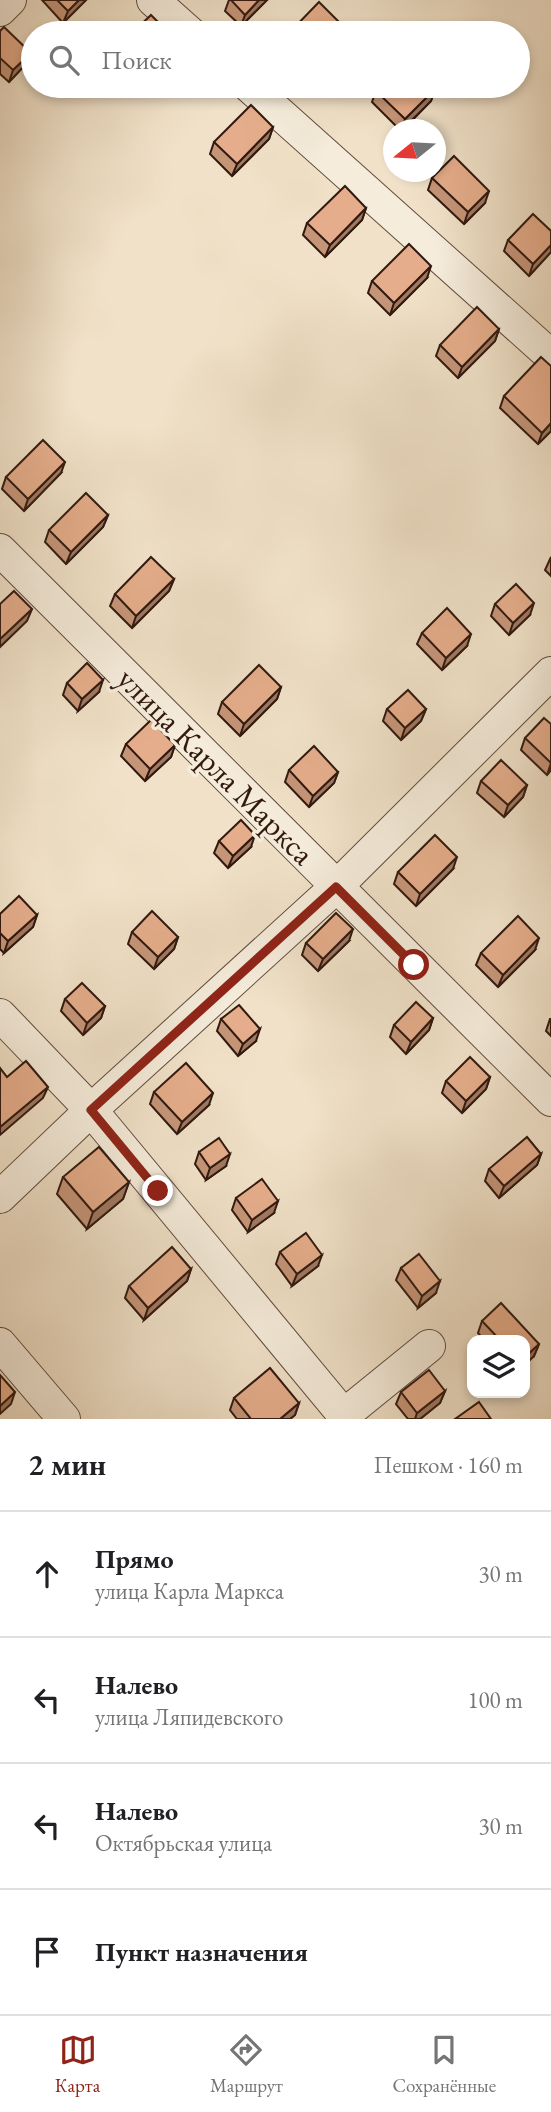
<!DOCTYPE html>
<html lang="ru">
<head>
<meta charset="utf-8">
<style>
  :root { --surface:#fff; --page:#f6f6f6; --text:#202124; --muted:#757577; --line:#e0e0e0; --accent:#8f2418 }
  body { margin:0; font-family:"EB Garamond",serif; background:var(--page); color:var(--text) }
  .controls { position:absolute; right:21px; bottom:21px; display:grid; overflow:hidden; border-radius:14px; box-shadow:0 4px 10px #0003 }
  .controls button { width:63px; height:63px; display:grid; place-items:center; padding:0; border:0; border-bottom:2px solid var(--line); background:var(--surface); color:var(--text); font:35px sans-serif }
  .compass { position:absolute; left:383px; top:119px; width:63px; height:63px; border-radius:50%; background:var(--surface); box-shadow:0 4px 10px #0003; rotate:252deg }
  .stop { position:absolute; width:21px; height:21px; margin:-16px; border:5px solid #8f2418; border-radius:50%; background:#fff }
  .stop.end { background:#8f2418; border-color:#fff; box-shadow:0 2px 7px #0008 }
  .list { margin:0; padding:0; list-style:none }
  h2 { display:flex; justify-content:space-between; align-items:center; height:91px; margin:0; padding:0 28px; font-size:30px }
  h2 small { font-size:23px; font-weight:400; color:var(--muted) }
  .list li { display:grid; grid-template-columns:46px 1fr auto; gap:21px; align-items:center; box-sizing:border-box; height:126px; padding:0 28px; border-top:2px solid var(--line) }
  .list b { display:block; font-size:26px; white-space:nowrap }
  .list p { margin:0; font-size:23px; white-space:nowrap; color:var(--muted) }
  .list em { font-size:23px; font-style:normal; color:var(--muted) }
  .icon { flex:none; width:38px; height:38px; fill:none; stroke:currentColor; stroke-width:2; stroke-linecap:round; stroke-linejoin:round }
  .map { position:relative; flex:none; width:551px; height:1419px; overflow:hidden }
  .search { position:absolute; background:var(--surface); box-shadow:0 4px 10px #0003; left:21px; right:21px; top:21px; height:77px; display:flex; align-items:center; gap:18px; box-sizing:border-box; padding:0 24px; border-radius:38px; color:var(--muted); font-size:26px }
  .sheet { height:595px; background:var(--surface) }
  nav { display:flex; justify-content:space-around; align-items:center; box-sizing:border-box; height:98px; border-top:2px solid var(--line); background:var(--surface); font-size:19px; color:var(--muted) }
  nav a { display:grid; justify-items:center; gap:4px }
  nav .on { color:var(--accent) }
  .map>svg:first-child { display:block }
  .lines { fill:none; stroke-linecap:round; stroke-linejoin:round }
  .minor-casing { stroke:#614b3e; stroke-width:34 }
  .minor { stroke:#f5ecdb; stroke-width:32 }
  .wall { fill:#c59578; stroke:#311910; stroke-width:2 }
  .shaded-wall { fill:#a07961; stroke:#311910; stroke-width:2 }
  .building { fill:#e5ad8b; stroke:#311910; stroke-width:2 }
  .route { stroke:#8f2418; stroke-width:9 }
  .labels { text-anchor:middle; dominant-baseline:central; stroke-width:7; stroke-linejoin:round; paint-order:stroke }
  .street-label { font-size:32px; fill:#311910; stroke:#f5ecdb }
</style>
</head>
<body>
<div class="map">
<svg width="551" height="1419" viewBox="0 0 551 1419">
  <rect width="100%" height="100%" fill="#f0e1c8"/>
  <filter id="stains"><feTurbulence type="fractalNoise" baseFrequency=".00286" numOctaves="4"/><feColorMatrix values="0 0 0 0 .2 0 0 0 0 .09 0 0 0 0 .02 0 0 0 .5 -.17"/></filter>
  <radialGradient id="worn" r=".72"><stop offset=".6" stop-color="#630" stop-opacity="0"/><stop offset="1" stop-color="#630" stop-opacity=".3"/></radialGradient>
  <g class="lines">
    <defs>
      <g id="minor">
        <path d="M 153,0 L 190,33"/>
        <path d="M 0,10 L 10,0"/>
        <path d="M 249,86 L 551,356"/>
        <path d="M 0,550 L 551,1100"/>
        <path d="M 0,1015 L 91,1110 L 347,1419"/>
        <path d="M 0,1197 L 91,1110 L 336,887 L 551,673"/>
        <path d="M 0,1344 L 64,1419"/>
        <path d="M 344,1415 L 429,1346"/>
      </g>
    </defs>
    <use href="#minor" class="minor-casing"/>
    <use href="#minor" class="minor"/>
  </g>
  <g class="wall">
    <path d="M 42,0 L 86,0 L 63,23 Z"/>
    <path d="M 229,0 L 267,0 L 241,26 L 225,11 Z"/>
    <path d="M 0,31 L 26,64 L 9,82 L 0,74 Z"/>
    <path d="M 435,89 L 431,101 L 403,130 L 400,130 L 372,102 L 376,91 Z"/>
    <path d="M 273,127 L 269,139 L 232,176 L 210,154 L 214,142 Z"/>
    <path d="M 432,178 L 485,203 L 464,224 L 428,190 Z"/>
    <path d="M 366,208 L 362,220 L 325,257 L 303,235 L 307,223 Z"/>
    <path d="M 551,231 L 551,252 L 529,276 L 504,251 L 508,240 Z"/>
    <path d="M 427,278 L 390,315 L 368,293 L 372,281 Z"/>
    <path d="M 499,329 L 495,341 L 458,378 L 436,356 L 440,345 Z"/>
    <path d="M 551,366 L 551,431 L 538,444 L 500,408 L 504,396 Z"/>
    <path d="M 61,473 L 24,511 L 2,489 L 6,477 Z"/>
    <path d="M 108,515 L 103,527 L 66,564 L 45,542 L 49,530 Z"/>
    <path d="M 551,557 L 551,576 L 545,570 Z"/>
    <path d="M 174,579 L 169,591 L 132,628 L 110,606 L 115,594 Z"/>
    <path d="M 495,604 L 530,615 L 509,635 L 491,616 Z"/>
    <path d="M 422,633 L 467,646 L 442,670 L 417,644 Z"/>
    <path d="M 67,683 L 99,692 L 78,711 L 63,695 Z"/>
    <path d="M 281,687 L 277,699 L 240,736 L 218,714 L 222,702 Z"/>
    <path d="M 387,709 L 426,709 L 421,721 L 401,740 L 383,721 Z"/>
    <path d="M 551,724 L 551,770 L 547,775 L 521,750 L 525,738 Z"/>
    <path d="M 126,744 L 175,745 L 171,757 L 145,781 L 121,756 Z"/>
    <path d="M 289,770 L 338,772 L 334,783 L 309,807 L 285,782 Z"/>
    <path d="M 481,781 L 527,785 L 523,797 L 504,817 L 477,793 Z"/>
    <path d="M 219,841 L 251,847 L 228,868 L 214,853 Z"/>
    <path d="M 453,869 L 416,906 L 394,884 L 398,872 Z"/>
    <path d="M 0,914 L 37,915 L 33,927 L 4,953 L 0,949 Z"/>
    <path d="M 132,932 L 178,937 L 174,949 L 154,969 L 128,944 Z"/>
    <path d="M 349,941 L 318,971 L 302,955 L 306,943 Z"/>
    <path d="M 535,950 L 498,987 L 476,965 L 481,953 Z"/>
    <path d="M 65,999 L 105,1006 L 101,1018 L 83,1035 L 61,1011 Z"/>
    <path d="M 433,1018 L 429,1030 L 406,1054 L 390,1037 L 394,1025 Z"/>
    <path d="M 221,1019 L 256,1041 L 238,1056 L 217,1031 Z"/>
    <path d="M 550,1019 L 551,1019 L 551,1036 L 546,1031 Z"/>
    <path d="M 490,1077 L 486,1089 L 462,1113 L 442,1093 L 446,1081 Z"/>
    <path d="M 154,1092 L 209,1105 L 177,1134 L 150,1104 Z"/>
    <path d="M 199,1152 L 226,1166 L 206,1180 L 195,1164 Z"/>
    <path d="M 541,1154 L 537,1165 L 499,1198 L 485,1181 L 489,1169 Z"/>
    <path d="M 63,1177 L 129,1182 L 123,1199 L 87,1229 L 57,1194 Z"/>
    <path d="M 236,1198 L 274,1213 L 248,1232 L 232,1210 Z"/>
    <path d="M 280,1252 L 318,1266 L 292,1286 L 276,1264 Z"/>
    <path d="M 401,1268 L 436,1293 L 418,1308 L 396,1280 Z"/>
    <path d="M 191,1269 L 187,1281 L 144,1320 L 125,1298 L 129,1286 Z"/>
    <path d="M 482,1321 L 539,1344 L 534,1356 L 525,1340 L 484,1340 L 478,1333 Z"/>
    <path d="M 445,1391 L 440,1403 L 420,1419 L 408,1419 L 396,1404 L 401,1392 Z"/>
    <path d="M 234,1398 L 299,1403 L 295,1415 L 290,1419 L 237,1419 L 230,1410 Z"/>
  </g>
  <g class="shaded-wall">
    <path d="M 79,0 L 86,0 L 63,23 L 68,11 Z"/>
    <path d="M 259,0 L 267,0 L 241,26 L 245,15 Z"/>
    <path d="M 340,23 L 336,33 L 330,33 Z"/>
    <path d="M 31,53 L 26,64 L 9,82 L 13,70 Z"/>
    <path d="M 435,89 L 431,101 L 402,130 L 405,119 Z"/>
    <path d="M 273,127 L 269,139 L 232,176 L 237,164 Z"/>
    <path d="M 489,191 L 485,203 L 464,224 L 468,212 Z"/>
    <path d="M 366,208 L 362,220 L 325,257 L 330,245 Z"/>
    <path d="M 551,245 L 551,252 L 529,276 L 533,264 Z"/>
    <path d="M 431,266 L 427,278 L 390,315 L 394,303 Z"/>
    <path d="M 499,329 L 495,341 L 458,378 L 462,367 Z"/>
    <path d="M 551,423 L 551,431 L 538,444 L 542,433 Z"/>
    <path d="M 65,462 L 61,473 L 24,511 L 28,499 Z"/>
    <path d="M 108,515 L 103,527 L 66,564 L 71,552 Z"/>
    <path d="M 174,579 L 169,591 L 132,628 L 136,616 Z"/>
    <path d="M 534,603 L 530,615 L 509,635 L 513,623 Z"/>
    <path d="M 32,609 L 27,621 L 0,647 L 0,639 Z"/>
    <path d="M 471,634 L 467,646 L 442,670 L 446,658 Z"/>
    <path d="M 103,680 L 99,692 L 78,711 L 82,699 Z"/>
    <path d="M 281,687 L 277,699 L 240,736 L 244,724 Z"/>
    <path d="M 426,709 L 421,721 L 401,740 L 405,728 Z"/>
    <path d="M 175,745 L 171,757 L 145,781 L 150,769 Z"/>
    <path d="M 551,763 L 551,770 L 547,775 Z"/>
    <path d="M 338,772 L 334,783 L 309,807 L 313,796 Z"/>
    <path d="M 527,785 L 523,797 L 504,817 L 508,805 Z"/>
    <path d="M 255,835 L 251,847 L 228,868 L 233,856 Z"/>
    <path d="M 457,857 L 453,869 L 416,906 L 420,894 Z"/>
    <path d="M 37,915 L 33,927 L 4,953 L 8,941 Z"/>
    <path d="M 353,929 L 349,941 L 318,971 L 323,959 Z"/>
    <path d="M 178,937 L 174,949 L 154,969 L 158,957 Z"/>
    <path d="M 539,938 L 535,950 L 498,987 L 503,975 Z"/>
    <path d="M 105,1006 L 101,1018 L 83,1035 L 87,1023 Z"/>
    <path d="M 433,1018 L 429,1030 L 406,1054 L 411,1042 Z"/>
    <path d="M 260,1029 L 256,1041 L 238,1056 L 243,1044 Z"/>
    <path d="M 490,1077 L 486,1089 L 462,1113 L 466,1101 Z"/>
    <path d="M 48,1087 L 43,1098 L 0,1135 L 0,1127 Z"/>
    <path d="M 213,1093 L 209,1105 L 177,1134 L 182,1122 Z"/>
    <path d="M 230,1154 L 226,1166 L 206,1180 L 210,1168 Z"/>
    <path d="M 541,1154 L 537,1165 L 499,1198 L 504,1186 Z"/>
    <path d="M 129,1182 L 123,1199 L 87,1229 L 93,1212 Z"/>
    <path d="M 278,1201 L 274,1213 L 248,1232 L 252,1220 Z"/>
    <path d="M 322,1255 L 318,1266 L 292,1286 L 297,1274 Z"/>
    <path d="M 191,1269 L 187,1281 L 144,1320 L 148,1308 Z"/>
    <path d="M 440,1281 L 436,1293 L 418,1308 L 422,1296 Z"/>
    <path d="M 539,1344 L 534,1356 L 525,1365 L 525,1357 Z"/>
    <path d="M 445,1391 L 440,1403 L 420,1419 L 415,1419 L 417,1413 Z"/>
    <path d="M 15,1392 L 11,1404 L 0,1414 L 0,1406 Z"/>
    <path d="M 299,1403 L 295,1415 L 290,1419 L 280,1419 Z"/>
  </g>
  <g class="building">
    <path d="M 57,0 L 79,0 L 68,11 Z"/>
    <path d="M 231,0 L 259,0 L 245,15 Z"/>
    <path d="M 319,2 L 340,23 L 330,33 L 289,33 Z"/>
    <path d="M 151,15 L 169,33 L 132,33 Z"/>
    <path d="M 4,27 L 31,53 L 13,70 L 0,58 L 0,31 Z"/>
    <path d="M 381,86 L 431,86 L 435,89 L 405,119 L 376,91 Z"/>
    <path d="M 251,105 L 273,127 L 237,164 L 214,142 Z"/>
    <path d="M 454,156 L 489,191 L 468,212 L 432,178 Z"/>
    <path d="M 345,186 L 366,208 L 330,245 L 307,223 Z"/>
    <path d="M 533,214 L 551,231 L 551,245 L 533,264 L 508,240 Z"/>
    <path d="M 409,244 L 431,266 L 394,303 L 372,281 Z"/>
    <path d="M 477,307 L 499,329 L 462,367 L 440,345 Z"/>
    <path d="M 541,357 L 551,366 L 551,423 L 542,433 L 504,396 Z"/>
    <path d="M 43,440 L 65,462 L 28,499 L 6,477 Z"/>
    <path d="M 86,493 L 108,515 L 71,552 L 49,530 Z"/>
    <path d="M 151,557 L 174,579 L 136,616 L 115,594 Z"/>
    <path d="M 516,584 L 534,603 L 513,623 L 495,604 Z"/>
    <path d="M 14,591 L 32,609 L 0,639 L 0,604 Z"/>
    <path d="M 447,608 L 471,634 L 446,658 L 422,633 Z"/>
    <path d="M 87,663 L 103,680 L 82,699 L 67,683 Z"/>
    <path d="M 259,665 L 281,687 L 244,724 L 222,702 Z"/>
    <path d="M 408,690 L 426,709 L 405,728 L 387,709 Z"/>
    <path d="M 544,718 L 551,724 L 551,763 L 525,738 Z"/>
    <path d="M 151,720 L 175,745 L 150,769 L 126,744 Z"/>
    <path d="M 314,746 L 338,772 L 313,796 L 289,770 Z"/>
    <path d="M 501,760 L 527,785 L 508,805 L 481,781 Z"/>
    <path d="M 241,820 L 255,835 L 233,856 L 219,841 Z"/>
    <path d="M 435,835 L 457,857 L 420,894 L 398,872 Z"/>
    <path d="M 19,896 L 37,915 L 8,941 L 0,933 L 0,914 Z"/>
    <path d="M 152,911 L 178,937 L 158,957 L 132,932 Z"/>
    <path d="M 336,913 L 353,929 L 323,959 L 306,943 Z"/>
    <path d="M 518,916 L 539,938 L 503,975 L 481,953 Z"/>
    <path d="M 82,983 L 105,1006 L 87,1023 L 65,999 Z"/>
    <path d="M 416,1002 L 433,1018 L 411,1042 L 394,1025 Z"/>
    <path d="M 239,1005 L 260,1029 L 243,1044 L 221,1019 Z"/>
    <path d="M 470,1057 L 490,1077 L 466,1101 L 446,1081 Z"/>
    <path d="M 26,1061 L 48,1087 L 0,1127 L 0,1068 L 7,1077 Z"/>
    <path d="M 186,1063 L 213,1093 L 182,1122 L 154,1092 Z"/>
    <path d="M 527,1137 L 541,1154 L 504,1186 L 489,1169 Z"/>
    <path d="M 219,1138 L 230,1154 L 210,1168 L 199,1152 Z"/>
    <path d="M 99,1147 L 129,1182 L 93,1212 L 63,1177 Z"/>
    <path d="M 262,1179 L 278,1201 L 252,1220 L 236,1198 Z"/>
    <path d="M 306,1233 L 322,1255 L 297,1274 L 280,1252 Z"/>
    <path d="M 172,1247 L 191,1269 L 148,1308 L 129,1286 Z"/>
    <path d="M 419,1254 L 440,1281 L 422,1296 L 401,1268 Z"/>
    <path d="M 501,1303 L 539,1344 L 525,1357 L 525,1340 L 500,1340 L 482,1321 Z"/>
    <path d="M 270,1368 L 299,1403 L 280,1419 L 251,1419 L 234,1398 Z"/>
    <path d="M 429,1370 L 445,1391 L 417,1413 L 401,1392 Z"/>
    <path d="M 0,1375 L 15,1392 L 0,1406 Z"/>
    <path d="M 479,1402 L 491,1419 L 455,1419 Z"/>
  </g>
  <g class="lines">
    <path class="route" d="M 158,1191 L 91,1110 L 336,887 L 414,965"/>
  </g>
  <g class="labels">
    <g class="street-label">
      <text transform="translate(216 766) rotate(45)">улица Карла Маркса</text>
    </g>
  </g>
  <rect width="100%" height="100%" filter="url(#stains)"/>
  <rect width="100%" height="100%" fill="url(#worn)"/>
</svg>
<div class="controls">
<button><svg class="icon" aria-label="layers" viewBox="0 0 24 24"><path d="M12 4l9 5-9 5-9-5zM3 14l9 5 9-5"/></svg></button>
</div>
<svg class="compass" viewBox="-18 -18 36 36"><path d="M0-13l5 13h-10z" fill="#e53935"/><path d="M0 13l5-13h-10z" fill="#757577"/></svg>
<div class="stop" style="left:414px;top:965px"></div>
<div class="stop end" style="left:158px;top:1191px"></div>
<div class="search"><svg class="icon" aria-label="search" viewBox="0 0 24 24"><circle cx="10" cy="10" r="6"/><path d="M15 15l6 6"/></svg>Поиск</div>
</div>
<section class="sheet">
<h2>2 мин<small>Пешком · 160 m</small></h2>
<ul class="list">
<li><svg class="icon" aria-label="ahead" viewBox="0 0 24 24"><path d="M12 20V5M6 11l6-6 6 6"/></svg><div><b>Прямо</b><p>улица Карла Маркса</p></div><em>30 m</em></li>
<li><svg class="icon" aria-label="left" viewBox="0 0 24 24"><path d="M17 20v-9H6M10 6l-5 5 5 5"/></svg><div><b>Налево</b><p>улица Ляпидевского</p></div><em>100 m</em></li>
<li><svg class="icon" aria-label="left" viewBox="0 0 24 24"><path d="M17 20v-9H6M10 6l-5 5 5 5"/></svg><div><b>Налево</b><p>Октябрьская улица</p></div><em>30 m</em></li>
<li><svg class="icon" aria-label="arrive" viewBox="0 0 24 24"><path d="M6 21V4h12l-3 4 3 4H6"/></svg><div><b>Пункт назначения</b></div></li>
</ul>
</section>
<nav>
<a class="on"><svg class="icon" aria-label="map" viewBox="0 0 24 24"><path d="M3 6l6-2 6 2 6-2v14l-6 2-6-2-6 2zM9 4v14M15 6v14"/></svg>Карта</a>
<a><svg class="icon" aria-label="directions" viewBox="0 0 24 24"><path d="M12 3l9 9-9 9-9-9zM9 14v-3h6M13 9l2 2-2 2"/></svg>Маршрут</a>
<a><svg class="icon" aria-label="saved" viewBox="0 0 24 24"><path d="M7 4h10v16l-5-4-5 4z"/></svg>Сохранённые</a>
</nav>
</body>
</html>
